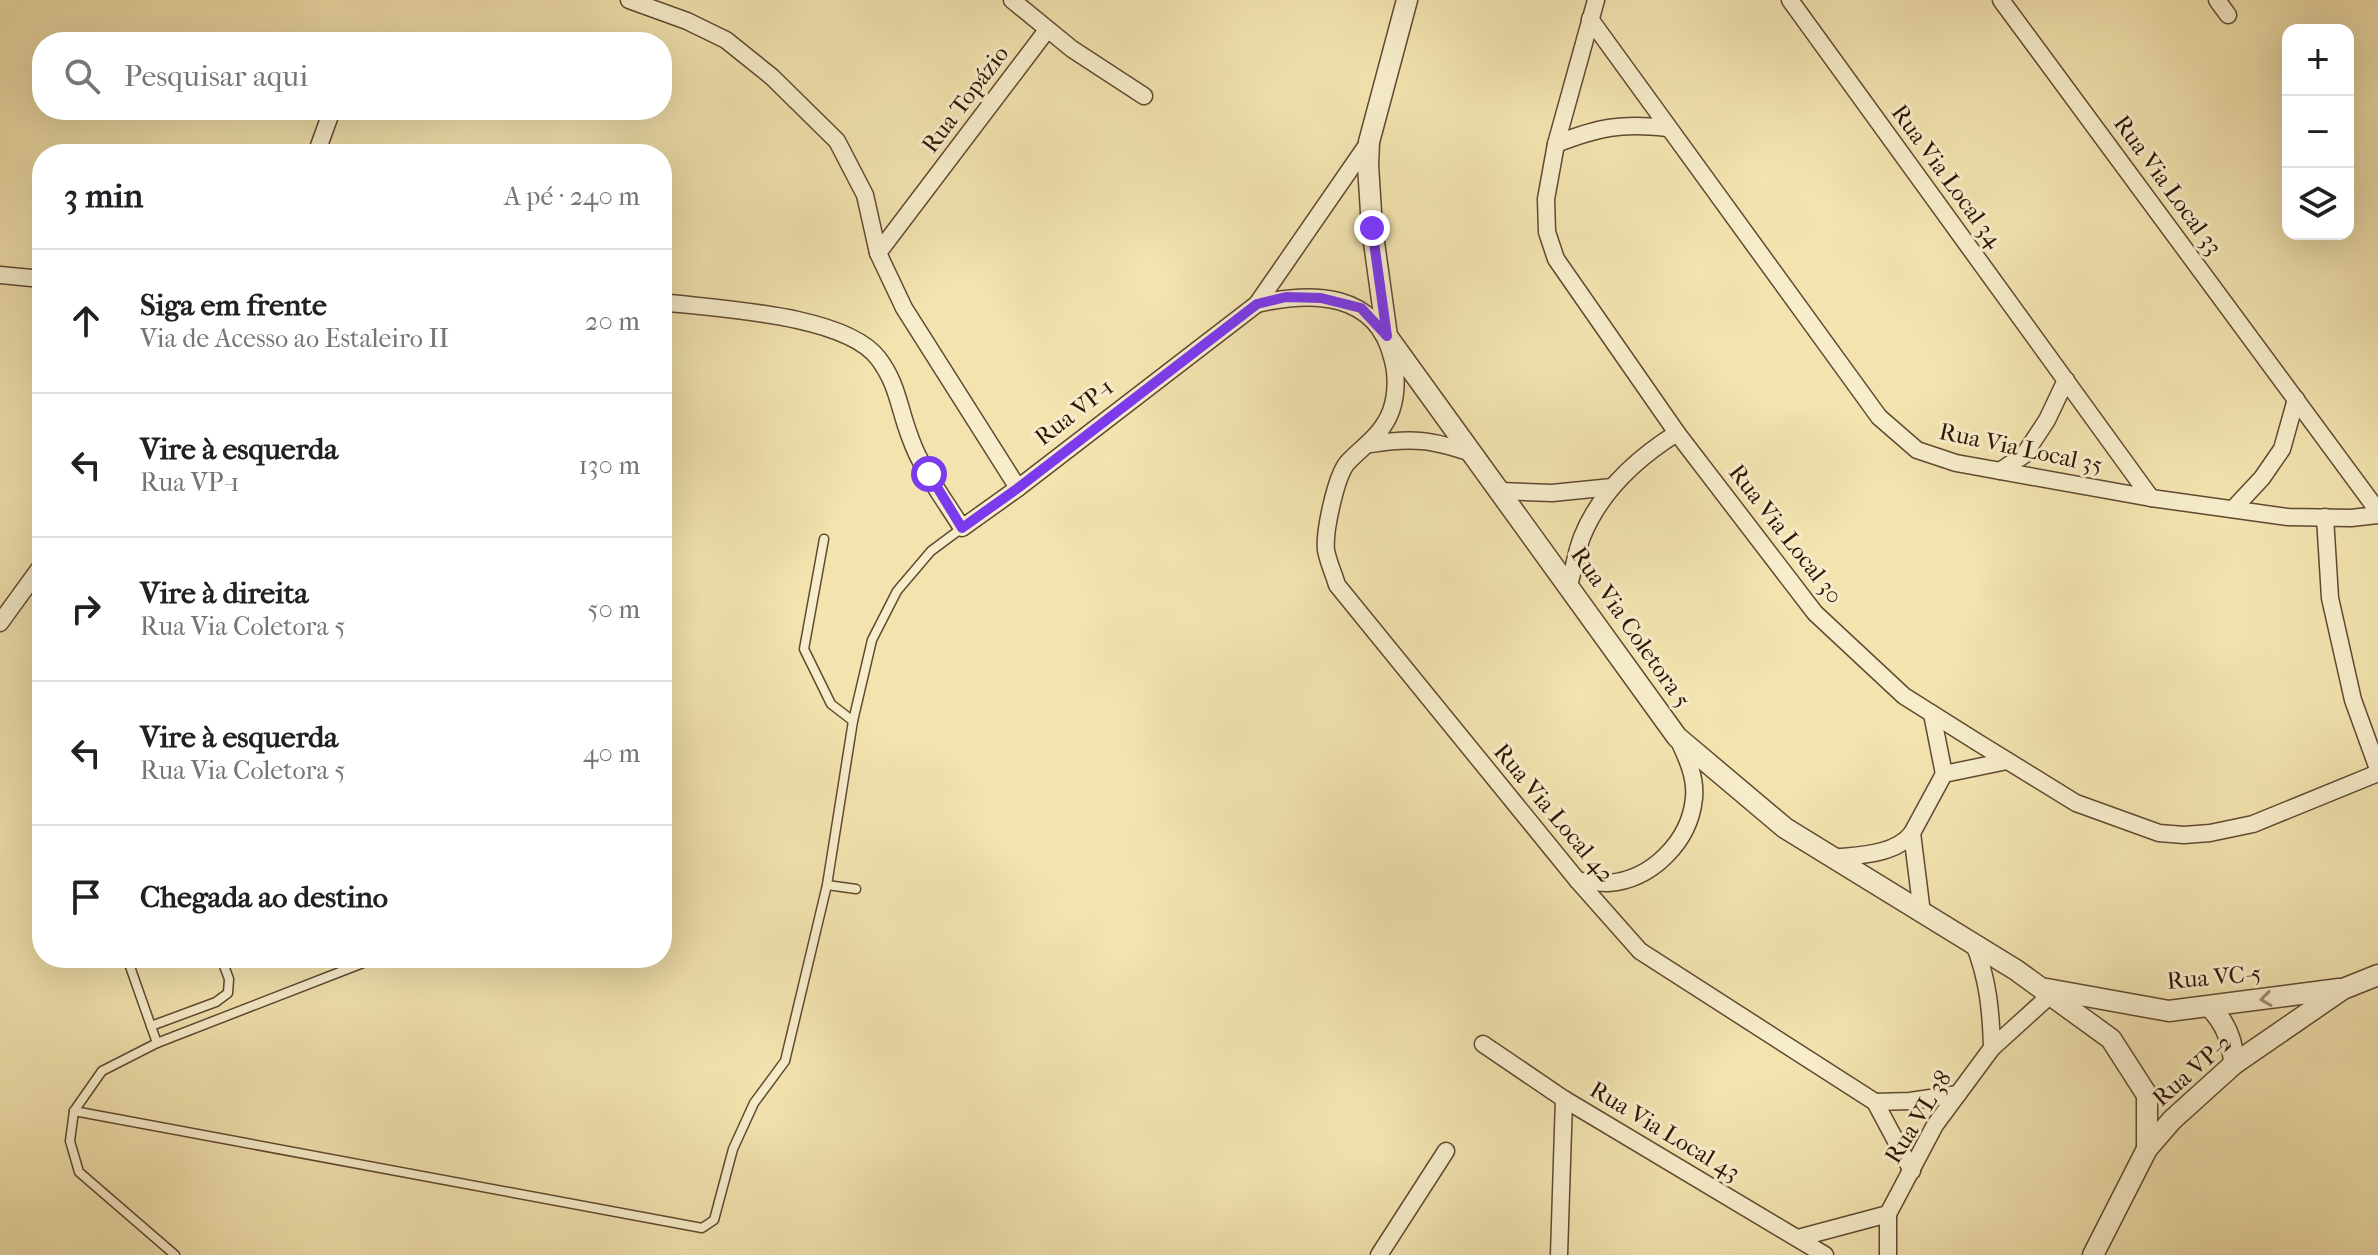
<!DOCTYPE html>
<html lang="pt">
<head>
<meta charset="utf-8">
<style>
  :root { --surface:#fff; --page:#f6f6f6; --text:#202124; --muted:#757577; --line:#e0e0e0 }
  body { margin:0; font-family:"IM FELL French Canon",serif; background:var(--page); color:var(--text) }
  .controls { position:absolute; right:24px; top:24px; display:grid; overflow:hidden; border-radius:16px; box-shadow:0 8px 32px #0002 }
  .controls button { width:72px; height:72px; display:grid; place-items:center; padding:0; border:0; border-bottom:2px solid var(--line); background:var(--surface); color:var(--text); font:40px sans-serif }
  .stop { position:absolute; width:24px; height:24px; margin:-18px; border:6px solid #7c3aed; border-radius:50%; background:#fff }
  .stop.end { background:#7c3aed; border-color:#fff; box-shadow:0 2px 8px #0008 }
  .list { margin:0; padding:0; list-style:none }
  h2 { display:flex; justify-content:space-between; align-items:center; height:104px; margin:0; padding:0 32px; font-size:34px }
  h2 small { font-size:26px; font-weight:400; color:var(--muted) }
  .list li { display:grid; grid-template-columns:52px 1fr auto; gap:24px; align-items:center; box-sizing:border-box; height:144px; padding:0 32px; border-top:2px solid var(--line) }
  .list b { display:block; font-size:30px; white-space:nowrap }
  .list p { margin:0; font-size:26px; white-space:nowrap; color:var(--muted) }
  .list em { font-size:26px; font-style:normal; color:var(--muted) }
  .icon { flex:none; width:44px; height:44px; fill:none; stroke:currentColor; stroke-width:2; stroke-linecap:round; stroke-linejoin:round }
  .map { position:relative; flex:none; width:2378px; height:1255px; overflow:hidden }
  .search { position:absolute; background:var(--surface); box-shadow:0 8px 32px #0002; left:32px; top:32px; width:640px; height:88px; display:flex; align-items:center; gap:20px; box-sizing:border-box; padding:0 28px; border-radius:32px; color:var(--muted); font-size:30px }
  .panel { position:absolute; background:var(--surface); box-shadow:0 8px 32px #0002; left:32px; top:144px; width:640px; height:824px; border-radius:32px }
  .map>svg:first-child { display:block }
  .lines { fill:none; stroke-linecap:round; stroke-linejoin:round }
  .service-casing { stroke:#604931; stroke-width:11 }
  .minor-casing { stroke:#604931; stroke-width:19 }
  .tertiary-casing { stroke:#604931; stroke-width:23 }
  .service { stroke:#f7edcb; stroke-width:8 }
  .minor { stroke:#f7edcb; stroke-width:16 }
  .tertiary { stroke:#f7edcb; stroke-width:20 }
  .oneway { stroke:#9d8c73 }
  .route { stroke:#7c3aed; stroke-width:10 }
  .labels { text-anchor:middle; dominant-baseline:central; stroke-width:6; stroke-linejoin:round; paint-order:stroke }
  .street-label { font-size:24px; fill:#301607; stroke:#f7edcb }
</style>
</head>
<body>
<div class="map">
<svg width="2378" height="1255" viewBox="0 0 2378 1255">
  <rect width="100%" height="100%" fill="#f2e3af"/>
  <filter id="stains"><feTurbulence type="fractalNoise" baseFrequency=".0025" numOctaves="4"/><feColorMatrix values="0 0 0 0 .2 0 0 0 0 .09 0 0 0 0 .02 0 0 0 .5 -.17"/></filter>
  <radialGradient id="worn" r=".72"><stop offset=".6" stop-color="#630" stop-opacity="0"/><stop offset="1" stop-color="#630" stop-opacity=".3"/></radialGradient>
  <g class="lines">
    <defs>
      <g id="service">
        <path d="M 824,539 L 804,649 L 831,704 L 853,721"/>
        <path d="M 827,885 L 856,889"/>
        <path d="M 127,958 L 157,1043"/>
        <path d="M 151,1026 L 216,1002 L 228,993 L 229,979 L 221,958"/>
        <path d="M 74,1111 L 702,1228 L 714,1220 L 733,1149 L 754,1103 L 785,1061 L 827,885 L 853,721 L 872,640 L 897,591 L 931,551 L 962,528"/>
        <path d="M 175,1255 L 79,1172 L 70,1141 L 74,1111 L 102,1071 L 157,1043 L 376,958"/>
      </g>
      <g id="minor">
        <path d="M 629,0 L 687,21 L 726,40 L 772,77 L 837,141 L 865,195 L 878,253 L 904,308 L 1018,488"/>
        <path d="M 1012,0 L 1072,49 L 1144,96"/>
        <path d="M 1596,0 L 1556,144 L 1546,199 L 1547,232 L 1556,259 L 1677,433 L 1815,613 L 1904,696 L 1977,742 L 2076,803 L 2159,833 L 2184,835 L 2210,833 L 2253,824 L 2378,773"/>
        <path d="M 1790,0 L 2151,498"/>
        <path d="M 2001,0 L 2378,511"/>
        <path d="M 2217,0 L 2228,15"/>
        <path d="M 1590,19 L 1879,417 L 1917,450 L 1956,463 L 2151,498 L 2288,517 L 2351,518 L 2378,515"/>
        <path d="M 1556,144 C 1599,127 1621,123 1667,128"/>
        <path d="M 316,154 L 332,110"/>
        <path d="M 878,253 L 1047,30"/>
        <path d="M 0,275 L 42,279"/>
        <path d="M 662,302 C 717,309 844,314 878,358 C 898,384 899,409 910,437 C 921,469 944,499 962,528 L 1018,488 L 1257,304 L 1369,142"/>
        <path d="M 1257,304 C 1312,291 1376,292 1392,357 C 1397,373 1397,394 1391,411 C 1382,435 1364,445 1348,462 C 1336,475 1324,532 1326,550 C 1328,562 1334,574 1337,585 L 1578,881 L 1640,951 L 1875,1102 L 1912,1171"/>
        <path d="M 1371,444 C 1413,437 1433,440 1474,454"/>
        <path d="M 2000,471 L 2024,455 L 2047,420 L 2066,380"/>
        <path d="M 1501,491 L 1552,493 L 1612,487"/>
        <path d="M 2233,509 L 2262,478 L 2282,449 L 2296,399"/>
        <path d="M 2325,517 L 2330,598 L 2353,700 L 2378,769"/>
        <path d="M 1569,585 C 1574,569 1576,552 1582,537 C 1600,492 1637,458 1677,433"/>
        <path d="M 0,623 L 42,565"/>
        <path d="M 1932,714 L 1944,774"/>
        <path d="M 1833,858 C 1858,855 1896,855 1912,833"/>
        <path d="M 1578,881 C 1588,881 1599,883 1608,883 C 1652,880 1690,841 1694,798 C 1696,777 1687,758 1678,739"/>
        <path d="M 1922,913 L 1912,833 L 1944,774 L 2007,761"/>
        <path d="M 1974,944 C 1988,979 1991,1011 1992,1048"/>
        <path d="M 1483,1044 L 1564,1099 L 1825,1255"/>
        <path d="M 1875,1102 L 1910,1101 L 1958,1094"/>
        <path d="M 1888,1214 L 1935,1125 L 1992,1048 L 2056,990"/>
        <path d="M 1888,1214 L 1888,1255"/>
        <path d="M 1798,1238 L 1888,1214"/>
        <path d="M 1379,1255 L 1446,1151"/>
        <path d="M 1559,1255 L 1564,1099"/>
      </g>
      <g id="tertiary">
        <path d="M 1407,0 L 1369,142 L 1368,165 L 1372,228 L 1387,336 L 1677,737 L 1785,828 L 2016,970 L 2111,1039 L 2147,1095 L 2147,1149"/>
        <path d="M 2047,989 L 2169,1011 L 2339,989"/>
        <path d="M 2210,1007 C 2226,1023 2233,1041 2234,1064"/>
        <path d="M 2093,1255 L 2147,1149 L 2172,1120 L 2234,1064 L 2343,989 L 2378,975"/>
      </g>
    </defs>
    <use href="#service" class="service-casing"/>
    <use href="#minor" class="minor-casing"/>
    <use href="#tertiary" class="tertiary-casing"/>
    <use href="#service" class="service"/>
    <use href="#minor" class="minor"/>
    <use href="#tertiary" class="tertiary"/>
  </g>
  <defs><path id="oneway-chevron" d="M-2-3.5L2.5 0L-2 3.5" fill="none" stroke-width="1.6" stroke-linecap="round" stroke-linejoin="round" transform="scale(2)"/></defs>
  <use class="oneway" href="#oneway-chevron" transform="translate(2266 999) rotate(172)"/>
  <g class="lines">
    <path class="route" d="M 929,474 L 962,528 L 1018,488 L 1257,304 L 1286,297 L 1321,298 L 1361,308 L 1387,336 L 1372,228"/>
  </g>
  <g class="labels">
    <g class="street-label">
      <text transform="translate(965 99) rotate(-53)">Rua Topázio</text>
      <text transform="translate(1947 176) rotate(54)">Rua Via Local 34</text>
      <text transform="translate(2168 185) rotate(54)">Rua Via Local 33</text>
      <text transform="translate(1074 412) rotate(-38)">Rua VP-1</text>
      <text transform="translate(2021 448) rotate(12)">Rua Via Local 35</text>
      <text transform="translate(1786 534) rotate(52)">Rua Via Local 30</text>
      <text transform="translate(1631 627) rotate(55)">Rua Via Coletora 5</text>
      <text transform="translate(1554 813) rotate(50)">Rua Via Local 42</text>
      <text transform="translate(2214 977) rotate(-5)">Rua VC-5</text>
      <text transform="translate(2192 1070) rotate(-41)">Rua VP-2</text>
      <text transform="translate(1918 1117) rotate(-58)">Rua VL 38</text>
      <text transform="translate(1665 1131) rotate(31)">Rua Via Local 43</text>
    </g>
  </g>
  <rect width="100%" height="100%" filter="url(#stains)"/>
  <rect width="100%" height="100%" fill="url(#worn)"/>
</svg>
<div class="controls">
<button>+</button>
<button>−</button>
<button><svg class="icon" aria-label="layers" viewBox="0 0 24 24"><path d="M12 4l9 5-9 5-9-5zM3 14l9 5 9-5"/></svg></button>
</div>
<div class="stop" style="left:929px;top:474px"></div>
<div class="stop end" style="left:1372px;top:228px"></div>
<div class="search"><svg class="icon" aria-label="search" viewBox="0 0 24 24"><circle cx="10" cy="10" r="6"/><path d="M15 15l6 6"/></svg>Pesquisar aqui</div>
<section class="panel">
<h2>3 min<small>A pé · 240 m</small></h2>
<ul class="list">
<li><svg class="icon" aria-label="ahead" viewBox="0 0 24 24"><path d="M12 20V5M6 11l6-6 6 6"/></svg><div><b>Siga em frente</b><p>Via de Acesso ao Estaleiro II</p></div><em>20 m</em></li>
<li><svg class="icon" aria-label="left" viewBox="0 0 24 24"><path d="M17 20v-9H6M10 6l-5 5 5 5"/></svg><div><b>Vire à esquerda</b><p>Rua VP-1</p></div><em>130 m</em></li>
<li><svg class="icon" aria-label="right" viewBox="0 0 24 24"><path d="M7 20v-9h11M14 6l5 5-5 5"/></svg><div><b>Vire à direita</b><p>Rua Via Coletora 5</p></div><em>50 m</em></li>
<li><svg class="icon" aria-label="left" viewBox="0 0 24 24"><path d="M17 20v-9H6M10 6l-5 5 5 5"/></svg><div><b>Vire à esquerda</b><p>Rua Via Coletora 5</p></div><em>40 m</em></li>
<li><svg class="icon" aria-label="arrive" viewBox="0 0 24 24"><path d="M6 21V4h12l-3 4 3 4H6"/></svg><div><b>Chegada ao destino</b></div></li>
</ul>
</section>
</div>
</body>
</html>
